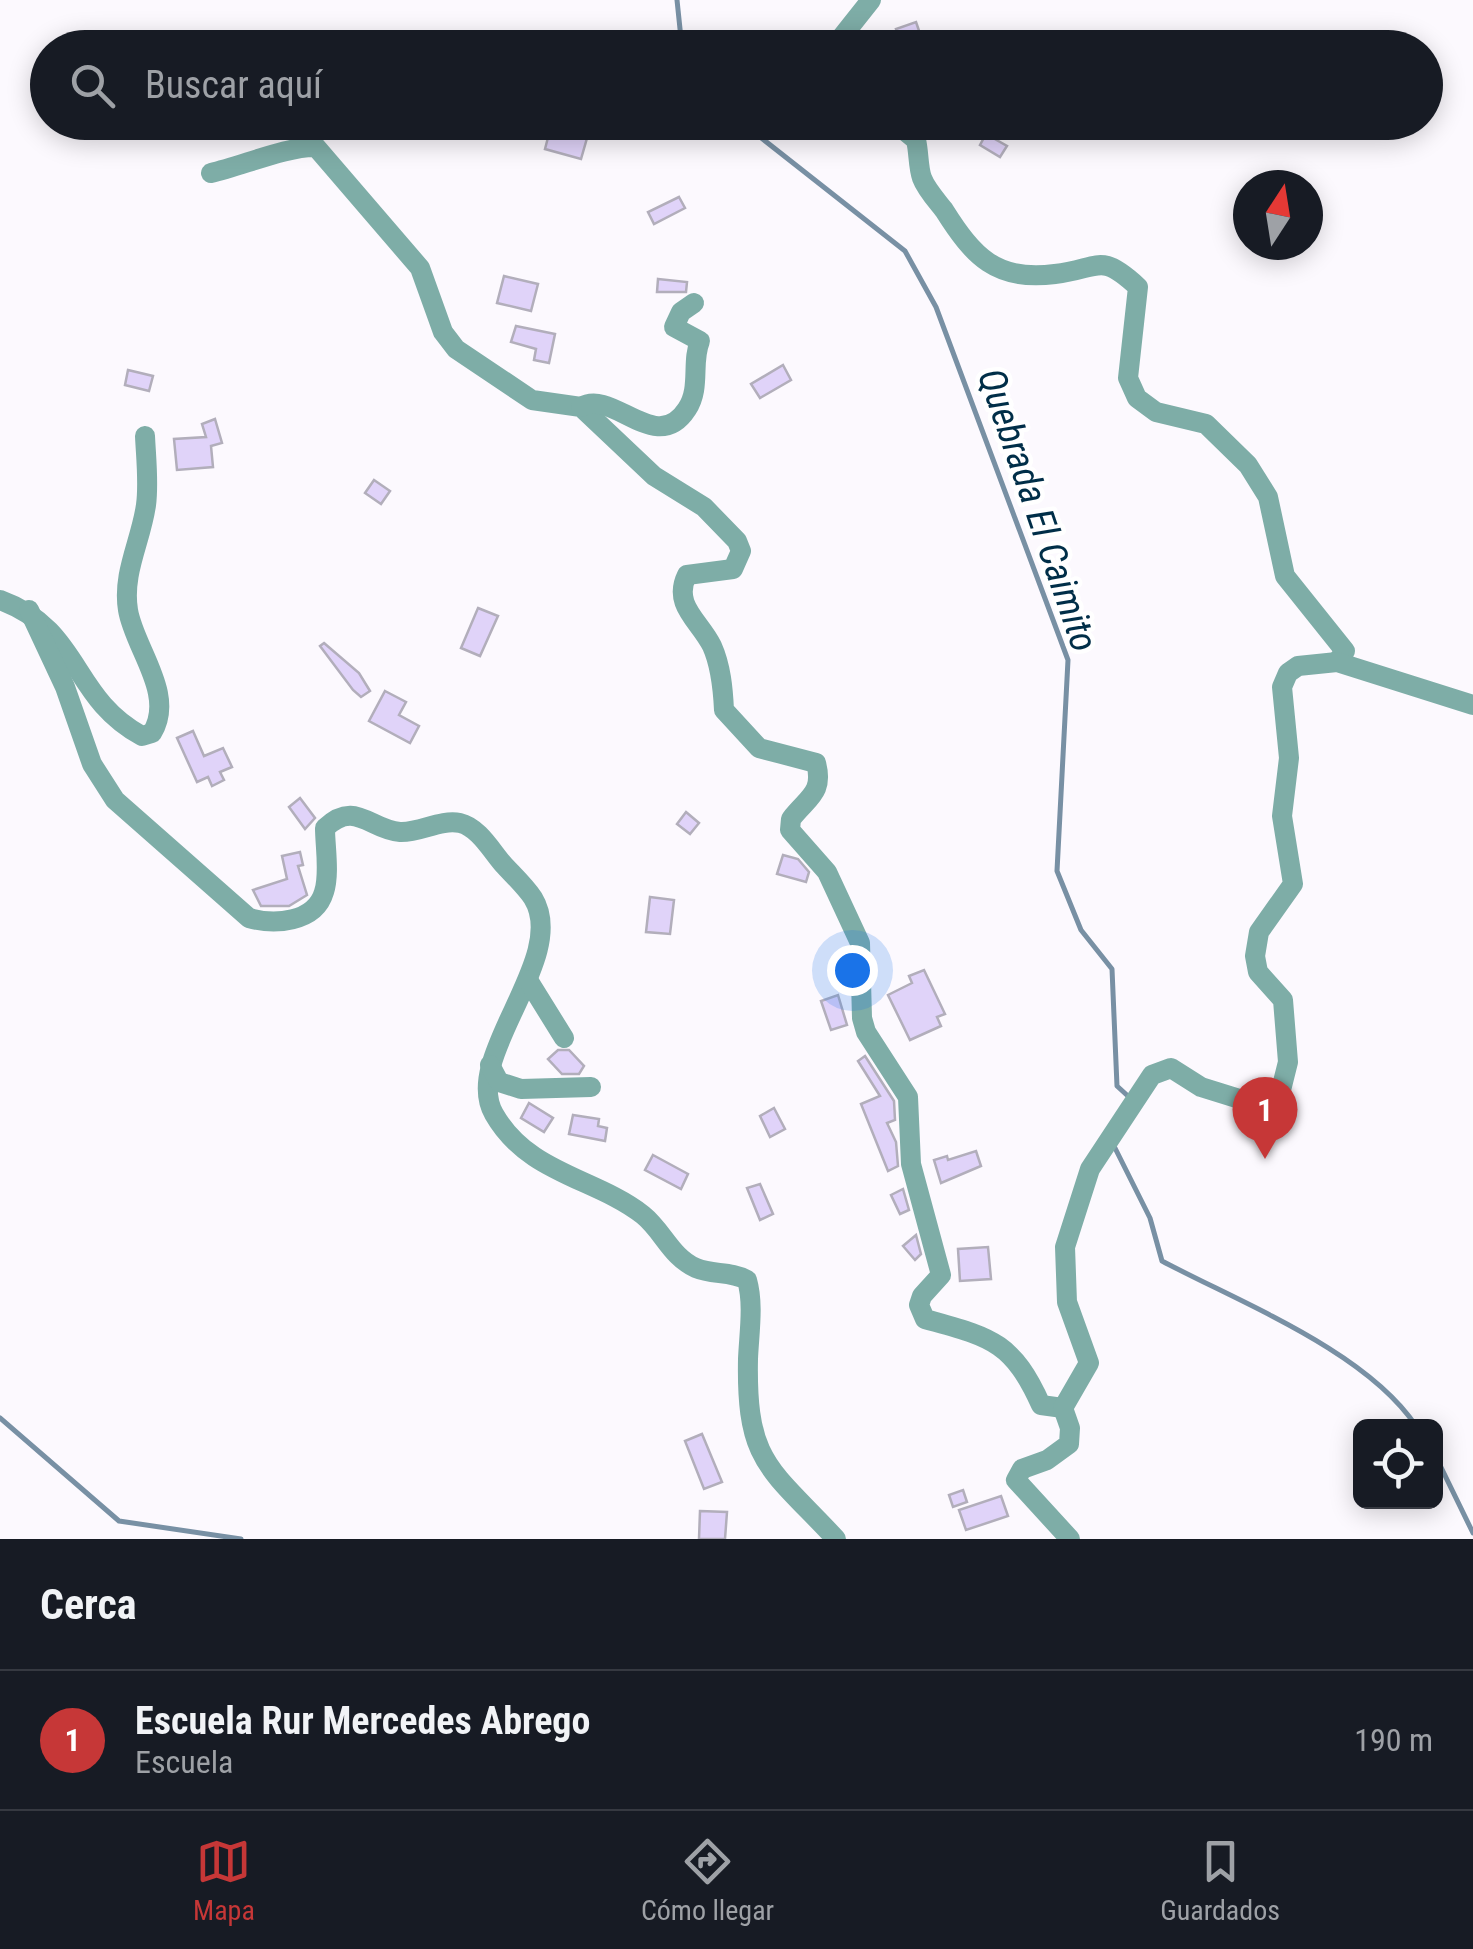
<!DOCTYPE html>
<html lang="es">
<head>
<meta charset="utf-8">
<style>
  :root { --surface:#171b24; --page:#242831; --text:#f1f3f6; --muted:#9ea1a6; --line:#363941; --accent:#c63737 }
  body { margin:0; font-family:"Roboto Condensed",sans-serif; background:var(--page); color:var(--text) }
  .controls { position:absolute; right:30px; bottom:30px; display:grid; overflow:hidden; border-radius:15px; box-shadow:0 5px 25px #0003 }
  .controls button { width:90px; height:90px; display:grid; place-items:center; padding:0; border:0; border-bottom:2px solid var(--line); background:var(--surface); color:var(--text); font:50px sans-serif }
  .compass { position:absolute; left:1233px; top:170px; width:90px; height:90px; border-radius:50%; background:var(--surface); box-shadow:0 5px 25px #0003; rotate:12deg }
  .you { position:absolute; left:852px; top:970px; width:35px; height:35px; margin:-25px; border:8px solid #fff; border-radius:50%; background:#1a73e8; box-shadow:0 0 0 15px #1a73e833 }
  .badge { display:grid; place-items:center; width:65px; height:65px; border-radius:50%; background:var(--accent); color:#fff; font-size:32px; font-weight:700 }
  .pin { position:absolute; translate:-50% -82px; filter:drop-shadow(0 2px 5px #0008) }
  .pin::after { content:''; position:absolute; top:52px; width:35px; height:30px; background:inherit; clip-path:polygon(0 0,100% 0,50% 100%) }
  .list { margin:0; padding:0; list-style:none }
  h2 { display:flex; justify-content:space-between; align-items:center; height:130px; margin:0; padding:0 40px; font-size:42px }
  h2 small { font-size:32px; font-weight:400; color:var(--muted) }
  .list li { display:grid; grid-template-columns:65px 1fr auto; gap:30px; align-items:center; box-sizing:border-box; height:140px; padding:0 40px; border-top:2px solid var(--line) }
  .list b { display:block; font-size:38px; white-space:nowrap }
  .list p { margin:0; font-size:32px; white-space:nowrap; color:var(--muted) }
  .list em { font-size:32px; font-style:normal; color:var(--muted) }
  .icon { flex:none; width:55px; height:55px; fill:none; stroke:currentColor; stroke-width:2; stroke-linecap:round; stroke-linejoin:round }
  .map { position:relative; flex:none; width:1473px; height:1539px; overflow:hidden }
  .search { position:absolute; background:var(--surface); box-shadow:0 5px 25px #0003; left:30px; right:30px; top:30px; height:110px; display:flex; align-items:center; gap:25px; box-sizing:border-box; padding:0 35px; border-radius:55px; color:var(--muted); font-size:38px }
  .sheet { height:270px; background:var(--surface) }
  nav { display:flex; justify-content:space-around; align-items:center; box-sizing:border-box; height:140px; border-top:2px solid var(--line); background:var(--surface); font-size:28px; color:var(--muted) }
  nav a { display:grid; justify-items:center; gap:5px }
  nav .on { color:var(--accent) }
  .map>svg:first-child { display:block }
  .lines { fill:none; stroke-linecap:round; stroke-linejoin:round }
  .stream { stroke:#7890a4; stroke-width:5 }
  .building { fill:#e0d3f9; stroke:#b2aebb; stroke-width:2.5 }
  .minor { stroke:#7eada7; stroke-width:20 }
  .labels { text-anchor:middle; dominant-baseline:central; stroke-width:9; stroke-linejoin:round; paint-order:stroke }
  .water-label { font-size:38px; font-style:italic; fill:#002e48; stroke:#fff }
</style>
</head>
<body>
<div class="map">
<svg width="1473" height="1539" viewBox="0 0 1473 1539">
  <rect width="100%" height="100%" fill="#fcf9fe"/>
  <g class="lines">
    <g class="stream">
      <path d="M 677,0 L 682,48"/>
      <path d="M 741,122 L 905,251 L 936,307 L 1068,660 L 1057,871 L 1081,930 L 1112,969 L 1117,1086 L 1129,1097"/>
      <path d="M 1115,1148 L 1150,1218 L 1162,1261 C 1241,1303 1366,1351 1416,1426"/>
      <path d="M 0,1418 L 119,1521 L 241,1539"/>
      <path d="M 1436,1457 L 1473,1533"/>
    </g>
  </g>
  <g class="building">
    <path d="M 916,22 L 925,48 L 903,48 L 896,29 Z"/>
    <path d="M 552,122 L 572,122 L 569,133 L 587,138 L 581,159 L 545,149 Z"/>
    <path d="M 986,134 L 1007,146 L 1000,157 L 980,145 Z"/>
    <path d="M 679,197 L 685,208 L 654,224 L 648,212 Z"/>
    <path d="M 504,276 L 538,284 L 531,311 L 497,303 Z"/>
    <path d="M 658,279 L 687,282 L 686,292 L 657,292 Z"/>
    <path d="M 516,326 L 555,334 L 549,363 L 534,360 L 536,349 L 511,342 Z"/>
    <path d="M 783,365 L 791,380 L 760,398 L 751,384 Z"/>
    <path d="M 128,370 L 153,376 L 149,391 L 125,385 Z"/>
    <path d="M 215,419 L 222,443 L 211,446 L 213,467 L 177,470 L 174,439 L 206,437 L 202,424 Z"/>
    <path d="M 374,480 L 390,491 L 381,504 L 365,493 Z"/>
    <path d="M 478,608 L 498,616 L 480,656 L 461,648 Z"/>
    <path d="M 324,643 L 359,673 L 370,691 L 361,697 L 353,690 L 320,646 Z"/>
    <path d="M 385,691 L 406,702 L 399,715 L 419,726 L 410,743 L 369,721 Z"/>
    <path d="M 193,731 L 204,756 L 223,748 L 232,767 L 220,772 L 224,780 L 212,786 L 208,777 L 197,782 L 177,738 Z"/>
    <path d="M 300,798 L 315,818 L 305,829 L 289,807 Z"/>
    <path d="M 686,812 L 699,823 L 690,834 L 677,824 Z"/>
    <path d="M 300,852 L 303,865 L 298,866 L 307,895 L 289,906 L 261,906 L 253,890 L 287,879 L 282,856 Z"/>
    <path d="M 783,855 L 798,859 L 809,872 L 806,882 L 777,874 Z"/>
    <path d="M 650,897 L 674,900 L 670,934 L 646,932 Z"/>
    <path d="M 924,970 L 945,1014 L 937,1017 L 941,1026 L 910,1040 L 888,995 L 912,983 L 909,976 Z"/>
    <path d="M 838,995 L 847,1025 L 831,1030 L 821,1001 Z"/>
    <path d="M 558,1050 L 569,1050 L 584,1066 L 579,1074 L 562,1074 L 548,1059 Z"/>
    <path d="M 865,1056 L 894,1101 L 895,1120 L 887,1123 L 896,1142 L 898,1166 L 888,1171 L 861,1104 L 880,1096 L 858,1061 Z"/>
    <path d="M 529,1103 L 553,1118 L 544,1132 L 521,1118 Z"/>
    <path d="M 774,1108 L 785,1129 L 770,1137 L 760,1116 Z"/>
    <path d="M 573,1115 L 599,1119 L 598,1126 L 607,1128 L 605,1141 L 569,1134 Z"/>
    <path d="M 976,1151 L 981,1166 L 941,1183 L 934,1160 L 947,1156 L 948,1160 Z"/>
    <path d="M 653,1155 L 688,1174 L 681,1189 L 645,1170 Z"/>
    <path d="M 760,1184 L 773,1214 L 760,1220 L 747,1188 Z"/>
    <path d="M 903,1189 L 909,1210 L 900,1214 L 891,1195 Z"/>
    <path d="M 916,1235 L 921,1254 L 915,1260 L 903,1246 Z"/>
    <path d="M 988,1247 L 991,1279 L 960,1281 L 958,1249 Z"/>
    <path d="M 702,1434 L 722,1482 L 704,1489 L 685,1441 Z"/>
    <path d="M 963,1490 L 967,1502 L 953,1507 L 949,1495 Z"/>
    <path d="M 1001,1496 L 1008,1516 L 966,1530 L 959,1510 Z"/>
    <path d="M 700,1511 L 727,1512 L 725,1539 L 699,1539 Z"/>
  </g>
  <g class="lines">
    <g class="minor">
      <path d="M 833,48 L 871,0"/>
      <path d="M 894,122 L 916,140 C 919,152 918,167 922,178 C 926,189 937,201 944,210 C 973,256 996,282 1055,274 C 1100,269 1099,251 1138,287 L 1128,378 L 1137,398 L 1156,412 L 1206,424 L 1248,465 L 1268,497 L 1285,576 L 1345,651 L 1337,662"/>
      <path d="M 211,173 C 242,166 288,146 316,147 L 420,268 L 443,332 L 456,349 L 532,400 L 581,407 L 654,476 L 704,507 L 737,541 L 741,551 L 733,569 L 687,575 C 672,605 700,621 712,646 C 721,666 723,689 724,710 L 759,748 L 816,763 C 824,793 808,797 791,819 L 790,830 L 827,872 L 860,943 L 862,1018 L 866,1032 L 908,1097 L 911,1164 L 941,1275 L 922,1296 L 919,1305 L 925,1319 C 989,1337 1012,1340 1041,1405 L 1063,1408"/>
      <path d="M 581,407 C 613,388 656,457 687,409 C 701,388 691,362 700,341 L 674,327 L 681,312 L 694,303"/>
      <path d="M 0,600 C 82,630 70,697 142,736 L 152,733 C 176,694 134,648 128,610 C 122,573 141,541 146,505 C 149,483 146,458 145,436"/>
      <path d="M 29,610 L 65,687 L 92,764 L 115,800 L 249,918 C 274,925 315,923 324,892 C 330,874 325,846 325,828 C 355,799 370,830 400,832 C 420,833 440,819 460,823 C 478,827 491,850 503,864 C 513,875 525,886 533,898 C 570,958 461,1057 494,1114 C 528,1174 596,1178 643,1215 C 663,1231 671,1257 696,1268 C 712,1275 731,1271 747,1280 C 754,1304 749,1334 748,1359 C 746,1463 769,1467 836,1539"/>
      <path d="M 528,980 L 564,1038"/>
      <path d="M 490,1065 L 499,1082 L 521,1089 L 591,1087"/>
      <path d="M 1070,1539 L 1016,1480 L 1022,1469 L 1047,1460 L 1069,1444 L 1070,1428 L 1063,1408 L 1089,1363 L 1067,1302 L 1065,1247 L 1090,1169 L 1152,1075 L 1171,1068 L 1201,1087 L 1262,1106 L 1281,1090 L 1288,1062 L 1283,1000 L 1258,972 L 1255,956 L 1259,932 L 1293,884 L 1282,816 L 1289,758 L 1282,687 L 1288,673 L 1298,666 L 1337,662 L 1473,705"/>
    </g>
  </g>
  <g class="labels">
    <g class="water-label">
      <text transform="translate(1038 510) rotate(71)">Quebrada El Caimito</text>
    </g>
  </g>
</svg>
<div class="controls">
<button><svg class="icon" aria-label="locate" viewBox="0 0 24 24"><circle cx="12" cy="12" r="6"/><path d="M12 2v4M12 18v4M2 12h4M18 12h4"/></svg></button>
</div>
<svg class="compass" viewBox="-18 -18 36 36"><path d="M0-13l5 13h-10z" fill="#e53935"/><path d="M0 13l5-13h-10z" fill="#9ea1a6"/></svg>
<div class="you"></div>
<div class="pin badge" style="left:1265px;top:1159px">1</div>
<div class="search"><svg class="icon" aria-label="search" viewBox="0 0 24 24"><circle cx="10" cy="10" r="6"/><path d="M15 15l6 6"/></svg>Buscar aquí</div>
</div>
<section class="sheet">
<h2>Cerca<small></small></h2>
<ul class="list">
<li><span class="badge">1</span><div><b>Escuela Rur Mercedes Abrego</b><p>Escuela</p></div><em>190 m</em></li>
</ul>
</section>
<nav>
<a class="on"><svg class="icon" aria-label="map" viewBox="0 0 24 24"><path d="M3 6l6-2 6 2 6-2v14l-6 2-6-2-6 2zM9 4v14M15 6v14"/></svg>Mapa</a>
<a><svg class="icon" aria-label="directions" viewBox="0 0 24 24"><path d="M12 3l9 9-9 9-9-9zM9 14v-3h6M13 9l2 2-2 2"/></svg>Cómo llegar</a>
<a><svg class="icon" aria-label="saved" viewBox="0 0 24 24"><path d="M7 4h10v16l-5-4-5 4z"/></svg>Guardados</a>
</nav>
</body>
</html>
